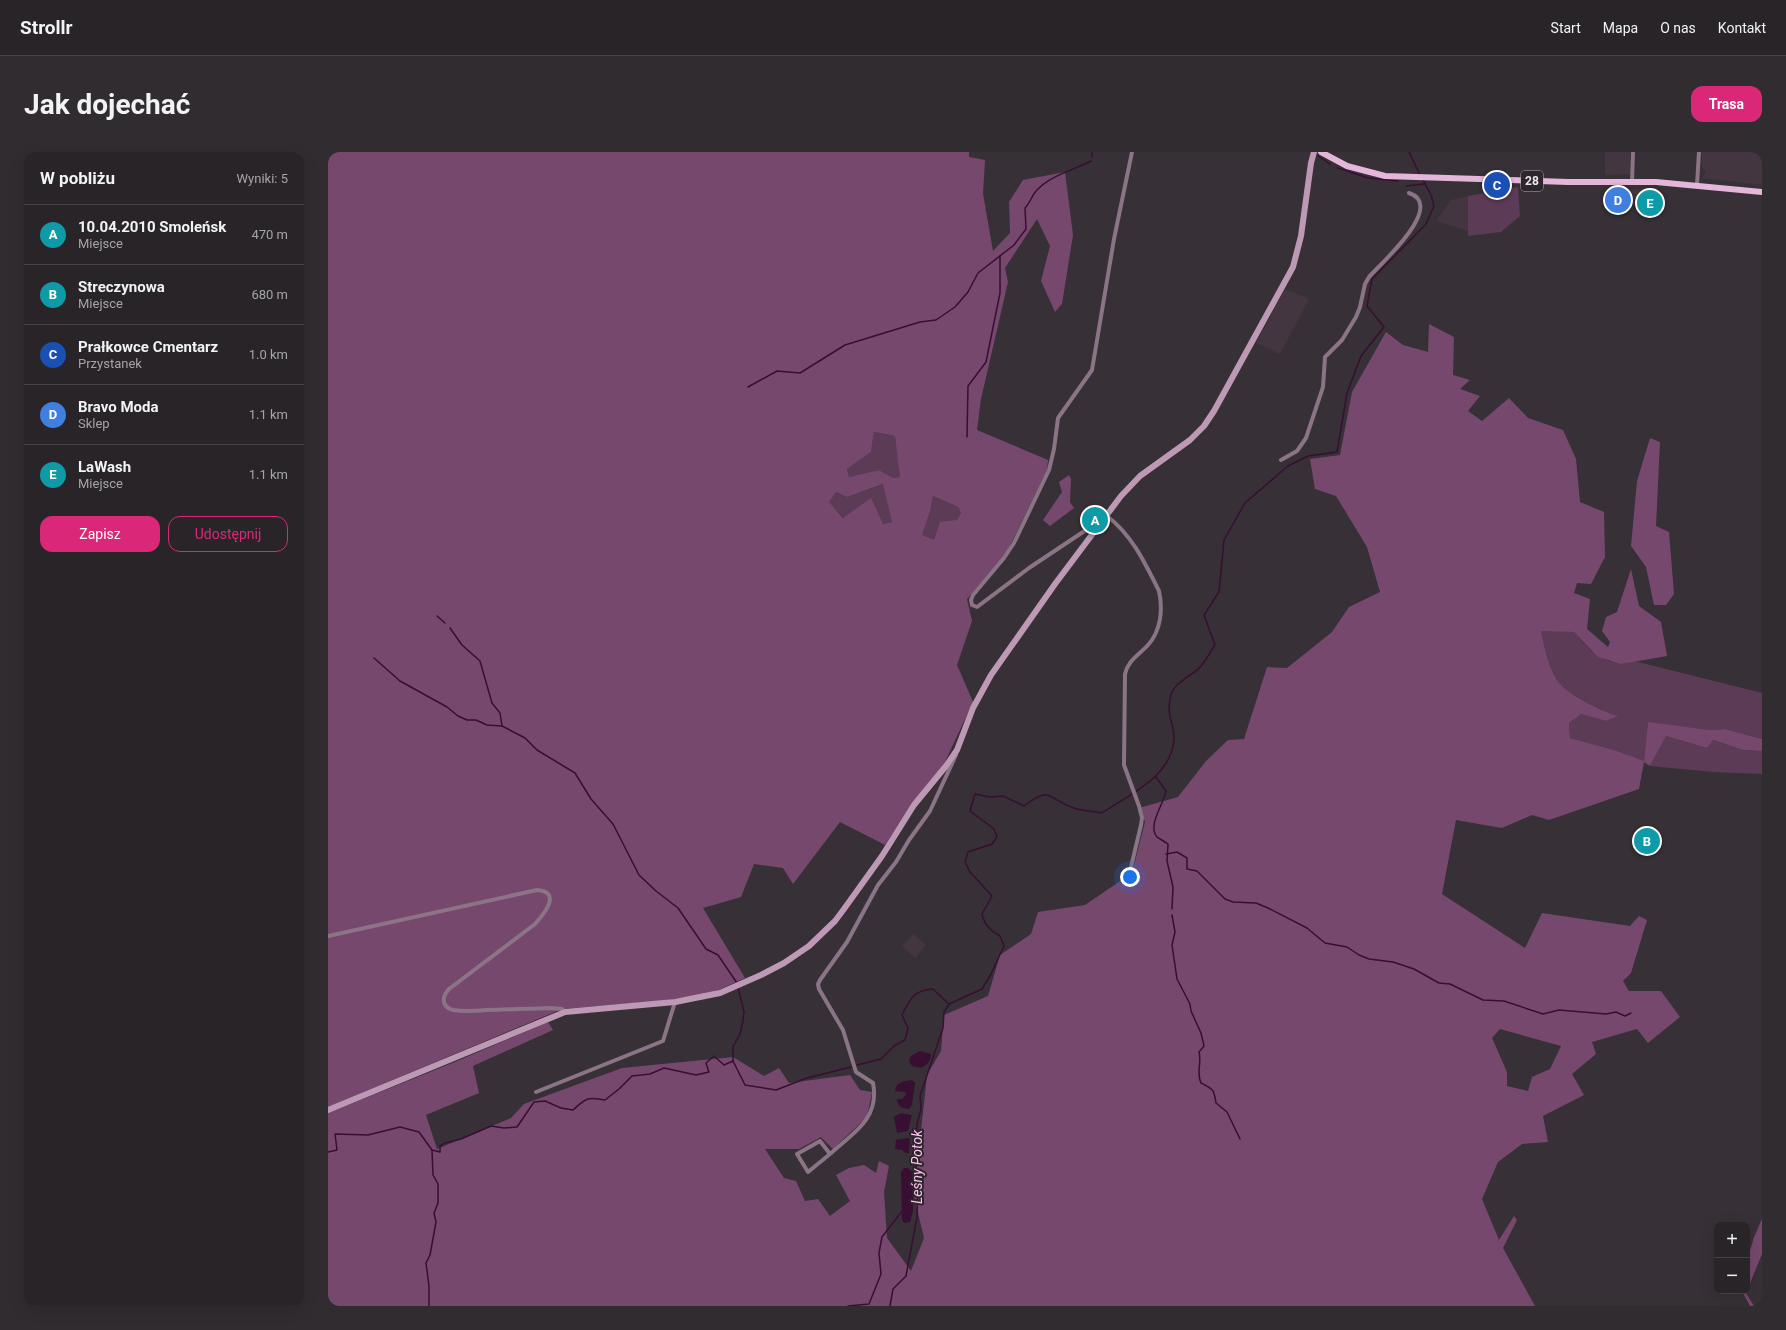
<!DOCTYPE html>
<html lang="pl">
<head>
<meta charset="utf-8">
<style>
  :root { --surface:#292428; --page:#312c30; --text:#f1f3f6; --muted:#a5a4a8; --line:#454145; --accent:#db2777 }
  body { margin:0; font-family:Roboto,sans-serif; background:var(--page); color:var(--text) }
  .controls { position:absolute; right:12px; bottom:12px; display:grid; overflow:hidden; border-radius:8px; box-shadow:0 4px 16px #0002 }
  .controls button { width:36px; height:36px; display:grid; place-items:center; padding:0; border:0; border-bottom:1px solid var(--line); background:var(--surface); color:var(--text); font:20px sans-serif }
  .you { position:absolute; left:802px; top:725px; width:14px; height:14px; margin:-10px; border:3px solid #fff; border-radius:50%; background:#1a73e8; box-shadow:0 0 0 6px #1a73e833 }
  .badge { display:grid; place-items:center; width:26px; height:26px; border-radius:50%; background:var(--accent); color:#fff; font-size:13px; font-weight:700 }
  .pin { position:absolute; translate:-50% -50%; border:2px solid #fff; box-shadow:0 1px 4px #0006 }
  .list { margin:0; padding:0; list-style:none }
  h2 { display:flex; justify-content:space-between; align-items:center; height:52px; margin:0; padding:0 16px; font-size:17px }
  h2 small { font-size:13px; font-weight:400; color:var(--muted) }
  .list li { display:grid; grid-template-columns:26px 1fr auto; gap:12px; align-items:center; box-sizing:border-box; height:60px; padding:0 16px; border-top:1px solid var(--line) }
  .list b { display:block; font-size:15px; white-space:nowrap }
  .list p { margin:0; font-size:13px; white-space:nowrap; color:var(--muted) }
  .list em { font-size:13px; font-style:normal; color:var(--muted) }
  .actions { display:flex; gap:8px; padding:12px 16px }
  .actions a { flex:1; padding:9px 0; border:1px solid var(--accent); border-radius:12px; text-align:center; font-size:14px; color:var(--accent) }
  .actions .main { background:var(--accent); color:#fff }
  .map { position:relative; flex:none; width:1434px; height:1154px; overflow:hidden; border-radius:12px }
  header { display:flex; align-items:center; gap:24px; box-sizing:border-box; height:56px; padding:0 20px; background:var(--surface); border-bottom:1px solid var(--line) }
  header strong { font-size:19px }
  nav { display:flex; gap:22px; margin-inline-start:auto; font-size:14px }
  .intro { display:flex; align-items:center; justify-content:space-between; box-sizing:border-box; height:96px; padding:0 24px }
  h1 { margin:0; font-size:28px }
  .button { padding:10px 18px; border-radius:12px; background:var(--accent); color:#fff; font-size:14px; font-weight:700 }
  main { display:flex; gap:24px; padding:0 24px }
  aside { flex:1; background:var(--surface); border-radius:12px; box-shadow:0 4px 16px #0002 }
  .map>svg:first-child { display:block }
  .built { fill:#433640 }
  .green { fill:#5c3b56 }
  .forest { fill:#77486e; fill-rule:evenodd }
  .water { fill:#390e33 }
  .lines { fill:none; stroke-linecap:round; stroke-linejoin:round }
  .stream { stroke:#390e33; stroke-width:1.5 }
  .street { stroke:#8b7486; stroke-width:4 }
  .secondary { stroke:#bd99b5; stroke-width:6 }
  .primary { stroke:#e4b6da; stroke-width:6 }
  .labels { text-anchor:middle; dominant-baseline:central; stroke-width:4; stroke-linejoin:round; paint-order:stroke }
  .shield { fill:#2d262c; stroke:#b2acb1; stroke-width:1 }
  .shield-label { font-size:12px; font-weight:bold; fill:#ebe6ea }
  .water-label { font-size:14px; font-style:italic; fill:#fec2f1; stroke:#2d262c }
</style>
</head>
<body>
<header>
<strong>Strollr</strong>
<nav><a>Start</a><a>Mapa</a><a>O nas</a><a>Kontakt</a></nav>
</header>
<div class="intro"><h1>Jak dojechać</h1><a class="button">Trasa</a></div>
<main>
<aside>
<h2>W pobliżu<small>Wyniki: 5</small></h2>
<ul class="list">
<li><span class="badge" style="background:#0f9aa8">A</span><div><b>10.04.2010 Smoleńsk</b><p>Miejsce</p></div><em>470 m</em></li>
<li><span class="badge" style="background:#0f9aa8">B</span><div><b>Streczynowa</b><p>Miejsce</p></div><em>680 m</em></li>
<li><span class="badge" style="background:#1a4fb4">C</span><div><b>Prałkowce Cmentarz</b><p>Przystanek</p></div><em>1.0 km</em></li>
<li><span class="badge" style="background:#3f7fe0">D</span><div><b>Bravo Moda</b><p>Sklep</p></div><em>1.1 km</em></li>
<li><span class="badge" style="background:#0f9aa8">E</span><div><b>LaWash</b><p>Miejsce</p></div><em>1.1 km</em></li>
</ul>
<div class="actions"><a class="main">Zapisz</a><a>Udostępnij</a></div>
</aside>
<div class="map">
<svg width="1434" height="1154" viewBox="0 0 1434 1154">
  <rect width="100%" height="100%" fill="#373036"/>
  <g class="built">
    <path d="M 1277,0 L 1302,0 L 1302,22 L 1277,23 Z"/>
    <path d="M 1374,0 L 1434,0 L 1434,33 L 1374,26 L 1378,20 L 1374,16 Z"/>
    <path d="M 1326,37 L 1325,54 L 1305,53 L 1285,60 L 1285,38 Z"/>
    <path d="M 1140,44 L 1140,79 L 1108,69 L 1123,48 Z"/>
    <path d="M 957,137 L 981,147 L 952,202 L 928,191 Z"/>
    <path d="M 585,782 L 598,793 L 587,806 L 574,794 Z"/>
  </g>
  <g class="green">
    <path d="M 1190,35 L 1192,64 L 1173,80 L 1140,84 L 1140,44 Z"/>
    <path d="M 546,280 L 567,284 L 573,325 L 565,326 L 551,318 L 521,325 L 519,317 L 543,300 Z"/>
    <path d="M 556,332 L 564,370 L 555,372 L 516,366 L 500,350 L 508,340 L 519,345 Z"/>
    <path d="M 605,344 L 630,355 L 633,361 L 629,368 L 606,389 L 594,383 L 602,360 Z"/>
    <path d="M 1218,478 L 1246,480 C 1266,502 1274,514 1306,509 L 1434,541 L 1434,587 L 1397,577 L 1382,578 L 1320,571 L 1316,610 L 1283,597 L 1242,586 L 1241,571 L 1253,562 L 1278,569 L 1289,564 C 1273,558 1238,542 1229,528 C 1220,513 1217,496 1213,479 Z"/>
    <path d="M 1338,584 L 1379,596 L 1384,588 L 1415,598 L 1434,599 L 1434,622 L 1385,620 L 1322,614 Z"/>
  </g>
  <g class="forest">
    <path d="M 0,0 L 641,0 L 641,5 L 657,8 L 655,42 L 665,99 L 682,81 L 681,50 L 695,28 L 737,20 L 745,83 L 734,152 L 727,160 L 713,129 L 722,94 L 709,67 L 677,116 L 680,130 L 653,247 L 649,278 L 720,308 L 719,318 L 679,400 L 639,447 L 644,469 L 629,513 L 645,550 L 615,614 L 583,653 L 557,693 L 512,670 L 465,732 L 455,716 L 426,712 L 413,745 L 375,756 L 417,826 L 384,841 L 333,849 L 234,857 L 0,955 ZM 546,280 L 567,284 L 572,325 L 565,326 L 551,318 L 521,325 L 519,317 L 543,300 ZM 555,332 L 564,370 L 555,372 L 543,346 L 515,366 L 501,350 L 508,340 L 519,345 ZM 605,344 L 630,355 L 633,361 L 629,368 L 612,370 L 606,388 L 594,383 L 602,360 Z"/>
    <path d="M 1101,172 L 1126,185 L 1125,223 L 1142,228 L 1132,237 L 1152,244 L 1140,259 L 1154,269 L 1181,246 L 1200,266 L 1235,278 L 1248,307 L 1252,350 L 1276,360 L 1277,405 L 1263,432 L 1249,431 L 1246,441 L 1262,447 L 1259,477 L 1280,495 L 1282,490 L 1274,479 L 1278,465 L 1289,460 L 1303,417 L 1311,454 L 1333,470 L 1339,504 L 1293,512 L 1270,505 L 1246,480 L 1213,479 C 1217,496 1220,514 1229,528 C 1239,543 1274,559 1290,564 L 1278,569 L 1253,562 L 1241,571 L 1242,586 L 1283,597 L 1316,609 L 1320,570 L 1382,578 L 1397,577 L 1434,587 L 1434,599 L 1415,598 L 1385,588 L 1379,596 L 1338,584 L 1322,614 L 1316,610 L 1311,637 L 1221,668 L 1204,663 L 1174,676 L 1128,668 L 1114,742 L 1197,796 L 1214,761 L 1302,774 L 1311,764 L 1319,768 L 1303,821 L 1295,829 L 1301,839 L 1333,839 L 1352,865 L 1320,891 L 1309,877 L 1264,890 L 1268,902 L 1244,922 L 1256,943 L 1215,964 L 1220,990 L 1194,992 L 1170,1010 L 1154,1047 L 1171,1088 L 1186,1064 L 1189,1068 L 1175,1096 L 1207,1154 L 0,1154 L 0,961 L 127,910 L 220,870 L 225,878 L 145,914 L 151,941 L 98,963 L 109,997 L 183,966 L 196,952 L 294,916 L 405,905 L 436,924 L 451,916 L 461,931 L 522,923 L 532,938 L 544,940 L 539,965 L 505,997 L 493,985 L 471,997 L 437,997 L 456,1026 L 468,1029 L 477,1049 L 490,1047 L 502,1064 L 522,1049 L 508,1023 L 521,1016 L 536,1013 L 548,1021 L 551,1009 L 561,1014 L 556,1040 L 559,1086 L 583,1119 L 596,1086 L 586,1044 L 599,923 L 613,899 L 616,863 L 660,844 L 672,803 L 703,782 L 710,760 L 757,753 L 804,721 L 817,670 L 811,656 L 850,645 L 878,609 L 900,588 L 916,587 L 939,515 L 959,516 L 1004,480 L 1021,455 L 1052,440 L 1039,395 L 1008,344 L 987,337 L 982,307 L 1012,303 L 1024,240 L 1058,180 L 1075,193 L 1100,200 ZM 1172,877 L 1233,894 L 1222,917 L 1204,925 L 1200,939 L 1179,934 L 1179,920 L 1164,886 Z"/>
    <path d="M 1322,286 L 1332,290 L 1328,374 L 1341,380 L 1346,442 L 1338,453 L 1326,453 L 1318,415 L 1303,394 L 1309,329 Z"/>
    <path d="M 741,323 L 743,327 L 742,350 L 746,356 L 722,374 L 715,368 L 734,340 L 731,330 Z"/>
    <path d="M 1434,1067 L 1434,1102 L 1418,1141 L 1426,1154 L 1422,1154 L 1414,1139 L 1419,1139 L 1419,1109 L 1426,1085 Z"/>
  </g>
  <g class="water">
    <path d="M 592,899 L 603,902 C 603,909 599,913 593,916 L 584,914 L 581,909 L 583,904 Z"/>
    <path d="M 584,928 L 587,931 L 584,953 L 581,957 C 574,956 570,955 569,947 L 574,947 L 578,943 L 577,940 L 567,939 C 568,930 576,929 584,928 Z"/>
    <path d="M 573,961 L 584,963 L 580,979 L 569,981 L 566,965 Z"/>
    <path d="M 580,986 L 582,987 L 581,1001 L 577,1001 L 574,998 L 567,997 L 568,988 Z"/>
    <path d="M 576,1016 L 580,1016 L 585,1020 L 585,1059 L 582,1070 L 576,1071 L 574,1068 L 573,1020 Z"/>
  </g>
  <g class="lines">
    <g class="stream">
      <path d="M 764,0 L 764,5"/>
      <path d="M 1081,0 L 1092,23"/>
      <path d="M 990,4 L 1002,12"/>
      <path d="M 1010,16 L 1040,26 L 1070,29"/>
      <path d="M 1078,34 L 1097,32"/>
      <path d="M 420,235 L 449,219 L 472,221 L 517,193 L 592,170 L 608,168 L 627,155 L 640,140 L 650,121 L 686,93 L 698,77 L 697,56 C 702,51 704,43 709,38 C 723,23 746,18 763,9"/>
      <path d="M 639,285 L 640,234 L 658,210 L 672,141 L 672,104"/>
      <path d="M 109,464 L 117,471"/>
      <path d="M 122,476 L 134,493 L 152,509 L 164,551 L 172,561 L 174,574"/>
      <path d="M 46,506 L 72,529 L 119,555 L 130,564 L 139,568 L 148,568 L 159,573 L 174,574 L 197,586 L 209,598 L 247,621 L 263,647 L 285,672 L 311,723 L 328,739 L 350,756 L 378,797 L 390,803 L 409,831"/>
      <path d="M 828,625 L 838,639 C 836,652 819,673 829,685 C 832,687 837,690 840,692 L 839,709 L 845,735 L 844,757"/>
      <path d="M 838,702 L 849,700 L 859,706 L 859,717 L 869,719 L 897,747 L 905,750 L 928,751 L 940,756 L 979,776 L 997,791 L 1019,795 L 1031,803 L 1041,807 L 1065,810 L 1086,817 L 1111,831 L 1122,832 L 1155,848 L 1176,849 L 1215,862 L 1231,858 L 1278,862 L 1288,860 L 1297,864 L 1303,861"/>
      <path d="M 844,763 L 847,780 L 844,793 L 849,827 L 862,852 L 863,859 L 873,881 L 876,894 L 871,900 C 874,911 868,921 873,931 C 885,937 886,937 888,951 L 899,960 L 912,987"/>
      <path d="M 405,909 L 405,895 L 412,882 L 415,869 L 416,860 L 410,835"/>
      <path d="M 529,913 L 553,907 L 566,894 L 577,888 L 580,876 L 574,863 C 582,847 586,838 605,837 L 621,852 L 654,837 L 663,822 L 676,794 L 672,784 C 662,778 657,774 654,762 L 664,744 L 642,720 L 637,710 L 640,700 L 664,692 L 669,685 L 666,677 L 642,659 L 647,642 L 662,645 L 675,644 L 696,654 C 724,633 719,647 746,656 C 754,659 765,659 774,661 C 802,642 843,625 846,588 C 847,572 837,563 843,543 C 847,529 865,524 873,514 C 879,507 882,500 887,493 L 876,463 L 891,440 L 896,388 L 917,351 L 960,314 L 980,304 L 1009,300 L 1019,241 L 1033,204 L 1056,175 L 1039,154 L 1044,127 L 1098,72 L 1106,54 L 1103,43 L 1095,28"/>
      <path d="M 0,1000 L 9,998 L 7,982 L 40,983 L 72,975 L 91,980 L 104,998 L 112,1000 L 112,994 L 117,991 L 133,987 L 163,974 L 176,976 L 189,975 L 206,950 L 217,949 L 233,956 L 245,958 C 257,947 260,944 277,948 L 291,937 L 304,924 L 322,922 L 336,916 L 368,923 L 381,920 L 378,911 L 386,904 L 396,913 L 405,909 L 417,933 L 448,938 L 479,926 L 523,915"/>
      <path d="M 101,1154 L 101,1134 L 98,1111 L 102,1103 L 108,1070 L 106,1061 L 110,1051 L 110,1032 L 105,1023 L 104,998"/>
      <path d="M 520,1154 L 541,1152 L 553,1122 L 551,1101 L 554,1085 L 575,1058"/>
      <path d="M 562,1154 L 565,1137 L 578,1124 L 589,1065 L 590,1026 L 587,1010 L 589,972 L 593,957 L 592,944 L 615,876 L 616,860 L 621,852"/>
    </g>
    <g class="street">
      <path d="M 1304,30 L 1305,0"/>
      <path d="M 1369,33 L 1371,0"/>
      <path d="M 953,308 L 969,299 L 978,286 L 995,235 L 997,205 L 1014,188 L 1028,165 L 1032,155 L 1037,132 L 1041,125 C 1051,113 1119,54 1081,41"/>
      <path d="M 779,364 C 804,383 817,411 831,439 C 835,457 833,479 820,493 C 811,503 800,508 797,522 L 796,613 L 811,654 L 814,666 L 813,673 L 803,715"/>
      <path d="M 771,374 L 761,376 L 701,416 L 649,455 L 644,453 L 643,448 L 645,443 L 676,406 L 686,391 L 721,318 L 726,297 L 730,266 L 764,218 L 786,87 L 804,0"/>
      <path d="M 0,784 L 209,738 C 235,740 215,763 207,772 L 121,837 C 114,844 113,855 125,858 C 136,860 148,859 159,858 C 180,857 201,857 222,856 L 234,857 L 237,860"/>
      <path d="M 208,940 L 335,889 L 347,850"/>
      <path d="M 502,1002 L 480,1020 L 469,1002 L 492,989 L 502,1002 C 525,981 552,967 545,931 L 528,920 L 515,878 L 491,837 L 490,832 L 492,828 L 519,790 L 550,733 L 568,710 L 581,688 L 602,659 L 628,603 L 627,600"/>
    </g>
    <path class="secondary" d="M 0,958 L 237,860 L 347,850 L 392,841 L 433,823 L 456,811 L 481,794 L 507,769 L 516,757 L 554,704 L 586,653 L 618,614 L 629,598 L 645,556 L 663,523 L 727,432 L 793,344 L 812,324 L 862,288 L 876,274 L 886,259 L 965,115 L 973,84 L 983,11 L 986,0"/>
    <path class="primary" d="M 993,0 L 1019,14 L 1057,24 L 1240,30 L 1328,30 L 1434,40"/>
  </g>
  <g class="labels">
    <rect class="shield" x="1193" y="19" width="22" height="20" rx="3"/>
    <g class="shield-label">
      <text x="1204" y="29">28</text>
    </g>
    <g class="water-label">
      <text transform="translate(589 1015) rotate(-90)">Leśny Potok</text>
    </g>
  </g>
</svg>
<div class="controls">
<button>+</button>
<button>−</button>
</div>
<div class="you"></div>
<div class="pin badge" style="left:767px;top:368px;background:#0f9aa8">A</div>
<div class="pin badge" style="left:1319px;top:689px;background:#0f9aa8">B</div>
<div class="pin badge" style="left:1169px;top:33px;background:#1a4fb4">C</div>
<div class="pin badge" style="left:1290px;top:48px;background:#3f7fe0">D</div>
<div class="pin badge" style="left:1322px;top:51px;background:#0f9aa8">E</div>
</div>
</main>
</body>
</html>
